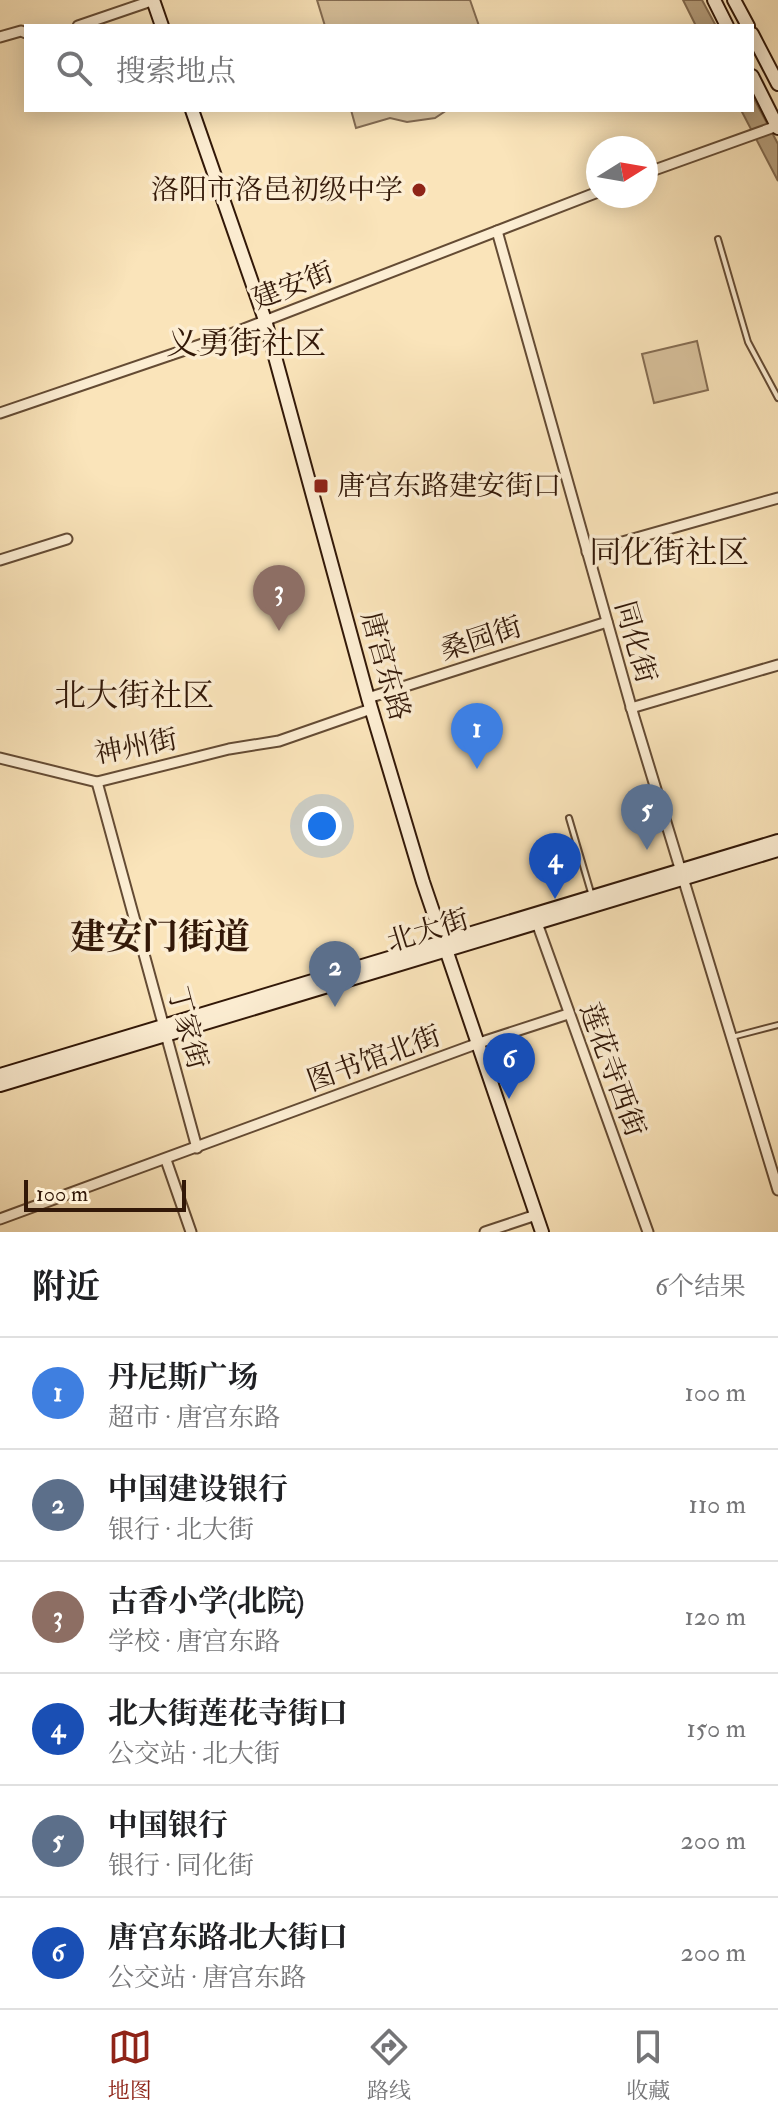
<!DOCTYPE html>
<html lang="zh">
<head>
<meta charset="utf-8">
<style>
  :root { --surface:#fff; --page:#f2f2f2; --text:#202124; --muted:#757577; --line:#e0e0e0; --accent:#8f2418 }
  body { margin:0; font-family:"IM FELL Double Pica","Noto Serif SC",serif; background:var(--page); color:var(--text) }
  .compass { position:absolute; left:586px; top:136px; width:72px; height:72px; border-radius:50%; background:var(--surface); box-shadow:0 4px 20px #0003; rotate:79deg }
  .scale { position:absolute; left:24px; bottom:20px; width:162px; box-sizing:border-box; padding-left:8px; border:4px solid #321808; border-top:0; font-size:22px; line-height:28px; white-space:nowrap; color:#321808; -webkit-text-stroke:6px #fcedd2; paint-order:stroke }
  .you { position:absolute; left:322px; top:826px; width:28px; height:28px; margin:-20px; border:6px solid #fff; border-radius:50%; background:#1a73e8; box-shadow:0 0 0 12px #1a73e833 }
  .badge { display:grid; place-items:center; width:52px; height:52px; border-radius:50%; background:var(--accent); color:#fff; font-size:26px; font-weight:700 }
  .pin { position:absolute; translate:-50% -66px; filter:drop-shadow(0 2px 4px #0008) }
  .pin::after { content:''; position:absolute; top:42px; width:28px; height:24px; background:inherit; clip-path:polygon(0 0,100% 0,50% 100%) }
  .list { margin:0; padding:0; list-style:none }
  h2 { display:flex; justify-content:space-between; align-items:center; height:104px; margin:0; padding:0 32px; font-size:34px }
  h2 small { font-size:26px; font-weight:400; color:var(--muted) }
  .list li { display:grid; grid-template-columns:52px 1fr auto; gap:24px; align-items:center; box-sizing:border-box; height:112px; padding:0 32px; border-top:2px solid var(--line) }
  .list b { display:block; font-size:30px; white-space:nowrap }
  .list p { margin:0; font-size:26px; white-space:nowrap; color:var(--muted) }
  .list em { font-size:26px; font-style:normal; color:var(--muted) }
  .icon { flex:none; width:44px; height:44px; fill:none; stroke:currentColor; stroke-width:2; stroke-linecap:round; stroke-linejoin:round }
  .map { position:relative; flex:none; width:778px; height:1232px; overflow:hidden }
  .search { position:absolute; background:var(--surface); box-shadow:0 4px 20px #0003; left:24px; right:24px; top:24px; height:88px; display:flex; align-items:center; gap:20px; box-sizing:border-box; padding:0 28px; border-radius:0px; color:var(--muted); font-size:30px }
  .sheet { height:776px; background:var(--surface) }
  nav { display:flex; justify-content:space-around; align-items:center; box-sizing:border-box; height:112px; border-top:2px solid var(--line); background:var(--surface); font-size:22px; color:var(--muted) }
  nav a { display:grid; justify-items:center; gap:4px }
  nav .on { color:var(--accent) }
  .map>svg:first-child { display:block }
  .green { fill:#d8c19c; stroke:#856c52; stroke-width:2 }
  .water { fill:#b69f7d; stroke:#81694e; stroke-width:2 }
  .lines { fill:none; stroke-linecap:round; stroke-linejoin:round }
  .lane-casing { stroke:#644b34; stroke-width:8 }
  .street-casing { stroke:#644b34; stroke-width:13 }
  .secondary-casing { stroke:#321808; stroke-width:16 }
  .lane { stroke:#fcedd2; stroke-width:4 }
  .street { stroke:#fcedd2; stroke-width:9 }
  .secondary { stroke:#fcedd2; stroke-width:12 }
  .poi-dot { fill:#8f2418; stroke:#fcedd2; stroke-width:3 }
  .labels { text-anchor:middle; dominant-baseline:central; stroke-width:7; stroke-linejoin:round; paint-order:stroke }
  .poi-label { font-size:28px; fill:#321808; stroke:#fcedd2; text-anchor:end }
  .street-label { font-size:28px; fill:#321808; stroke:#fcedd2 }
  .quarter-label { font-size:32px; fill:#321808; stroke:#fcedd2 }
  .district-label { font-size:36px; font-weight:bold; fill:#321808; stroke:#fcedd2 }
</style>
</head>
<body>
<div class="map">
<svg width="778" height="1232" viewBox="0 0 778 1232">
  <rect width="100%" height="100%" fill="#fae4ba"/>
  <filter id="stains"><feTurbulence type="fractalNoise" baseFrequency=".0025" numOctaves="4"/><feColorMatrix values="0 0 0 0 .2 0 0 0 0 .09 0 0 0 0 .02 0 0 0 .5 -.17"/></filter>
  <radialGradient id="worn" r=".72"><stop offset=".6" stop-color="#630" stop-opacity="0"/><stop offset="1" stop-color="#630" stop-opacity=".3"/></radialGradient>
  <g class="green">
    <path d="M 317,0 L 470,0 L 479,26 L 325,26 Z"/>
    <path d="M 351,110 L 447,110 L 435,118 L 407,122 L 390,118 L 356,128 Z"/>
    <path d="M 697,341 L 708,390 L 654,403 L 642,354 Z"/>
  </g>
  <g class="water">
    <path d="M 683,0 L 702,0 L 716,26 L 696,26 Z"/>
    <path d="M 752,95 L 778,144 L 778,181 L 741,110 L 752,110 Z"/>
  </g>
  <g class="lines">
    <defs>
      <g id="lane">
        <path d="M 718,239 L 748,342 L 778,398"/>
        <path d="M 569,818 L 592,896"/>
        <path d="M 732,1037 L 778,1025"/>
      </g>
      <g id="street">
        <path d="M 78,26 L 154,0"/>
        <path d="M 0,37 L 21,31 L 26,33"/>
        <path d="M 646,173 L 777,126"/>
        <path d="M 497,231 L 634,717 L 778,1190"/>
        <path d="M 0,413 L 223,337 L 598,192"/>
        <path d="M 587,552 L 778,498"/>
        <path d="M 0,560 L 67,539"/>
        <path d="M 368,698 L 607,622"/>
        <path d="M 631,708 L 778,665"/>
        <path d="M 0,758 L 97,782 L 229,749 L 279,741 L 371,709"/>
        <path d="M 97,782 L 197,1148"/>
        <path d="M 537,923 L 648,1232"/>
        <path d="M 166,1160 L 191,1232"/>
        <path d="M 0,1219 L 476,1044 L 568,1014"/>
        <path d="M 485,1232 L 536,1215"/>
      </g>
      <g id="secondary">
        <path d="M 153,0 L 162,26"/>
        <path d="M 714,0 L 727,26"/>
        <path d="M 734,0 L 748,26"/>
        <path d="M 752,34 L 778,84"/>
        <path d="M 752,76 L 778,128"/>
        <path d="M 192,110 L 265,320 L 368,698 L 423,882 L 542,1232"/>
        <path d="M 0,1075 L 778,841"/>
        <path d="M 0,1085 L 778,850"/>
      </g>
    </defs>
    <use href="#lane" class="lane-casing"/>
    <use href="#street" class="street-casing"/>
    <use href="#secondary" class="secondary-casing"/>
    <use href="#lane" class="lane"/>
    <use href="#street" class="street"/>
    <use href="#secondary" class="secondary"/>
  </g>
  <g class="poi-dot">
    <circle cx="419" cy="190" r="8"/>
    <rect x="313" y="478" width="16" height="16" rx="4"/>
  </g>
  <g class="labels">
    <g class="poi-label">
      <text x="403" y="190">洛阳市洛邑初级中学</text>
      <text x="337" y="486" text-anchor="start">唐宫东路建安街口</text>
    </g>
    <g class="street-label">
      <text transform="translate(293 286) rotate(-21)">建安街</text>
      <text transform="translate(481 639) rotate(-18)">桑园街</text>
      <text transform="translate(635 642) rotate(74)">同化街</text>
      <text transform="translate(385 666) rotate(74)">唐宫东路</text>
      <text transform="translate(136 747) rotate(-11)">神州街</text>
      <text transform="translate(428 931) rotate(-17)">北大街</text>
      <text transform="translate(187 1028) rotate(75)">丁家街</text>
      <text transform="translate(374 1059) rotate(-20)">图书馆北街</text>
      <text transform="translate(612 1070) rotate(70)">莲花寺西街</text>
    </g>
    <g class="quarter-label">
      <text x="246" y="344">义勇街社区</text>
      <text x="669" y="553">同化街社区</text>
      <text x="134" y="696">北大街社区</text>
    </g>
    <g class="district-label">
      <text x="160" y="937">建安门街道</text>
    </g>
  </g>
  <rect width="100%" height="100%" filter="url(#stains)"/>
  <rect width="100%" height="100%" fill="url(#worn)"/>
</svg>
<svg class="compass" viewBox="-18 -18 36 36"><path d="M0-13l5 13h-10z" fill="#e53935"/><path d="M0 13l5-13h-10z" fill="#757577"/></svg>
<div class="scale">100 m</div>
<div class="you"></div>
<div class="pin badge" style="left:477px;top:769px;background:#3f7fe0">1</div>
<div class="pin badge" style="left:335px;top:1007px;background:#5c6f8a">2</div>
<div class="pin badge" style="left:279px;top:631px;background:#8d6e63">3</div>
<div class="pin badge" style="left:555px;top:899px;background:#1a4fb4">4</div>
<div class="pin badge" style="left:647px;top:850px;background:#5c6f8a">5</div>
<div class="pin badge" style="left:509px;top:1099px;background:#1a4fb4">6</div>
<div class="search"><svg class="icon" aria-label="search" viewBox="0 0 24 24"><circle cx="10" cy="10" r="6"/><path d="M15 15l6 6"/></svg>搜索地点</div>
</div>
<section class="sheet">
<h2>附近<small>6个结果</small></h2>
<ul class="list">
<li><span class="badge" style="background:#3f7fe0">1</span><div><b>丹尼斯广场</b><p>超市 · 唐宫东路</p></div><em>100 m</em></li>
<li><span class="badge" style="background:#5c6f8a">2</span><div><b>中国建设银行</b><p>银行 · 北大街</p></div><em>110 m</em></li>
<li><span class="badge" style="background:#8d6e63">3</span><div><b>古香小学(北院)</b><p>学校 · 唐宫东路</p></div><em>120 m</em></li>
<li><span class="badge" style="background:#1a4fb4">4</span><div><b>北大街莲花寺街口</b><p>公交站 · 北大街</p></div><em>150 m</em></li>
<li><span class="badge" style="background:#5c6f8a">5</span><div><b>中国银行</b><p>银行 · 同化街</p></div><em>200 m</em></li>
<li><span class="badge" style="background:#1a4fb4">6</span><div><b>唐宫东路北大街口</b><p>公交站 · 唐宫东路</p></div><em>200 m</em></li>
</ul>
</section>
<nav>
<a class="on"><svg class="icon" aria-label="map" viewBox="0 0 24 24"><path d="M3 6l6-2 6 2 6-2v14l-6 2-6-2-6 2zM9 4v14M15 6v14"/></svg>地图</a>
<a><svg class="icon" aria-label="directions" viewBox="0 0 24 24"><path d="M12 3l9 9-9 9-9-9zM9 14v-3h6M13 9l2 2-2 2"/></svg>路线</a>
<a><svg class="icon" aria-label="saved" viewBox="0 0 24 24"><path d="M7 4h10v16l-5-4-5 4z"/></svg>收藏</a>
</nav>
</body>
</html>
